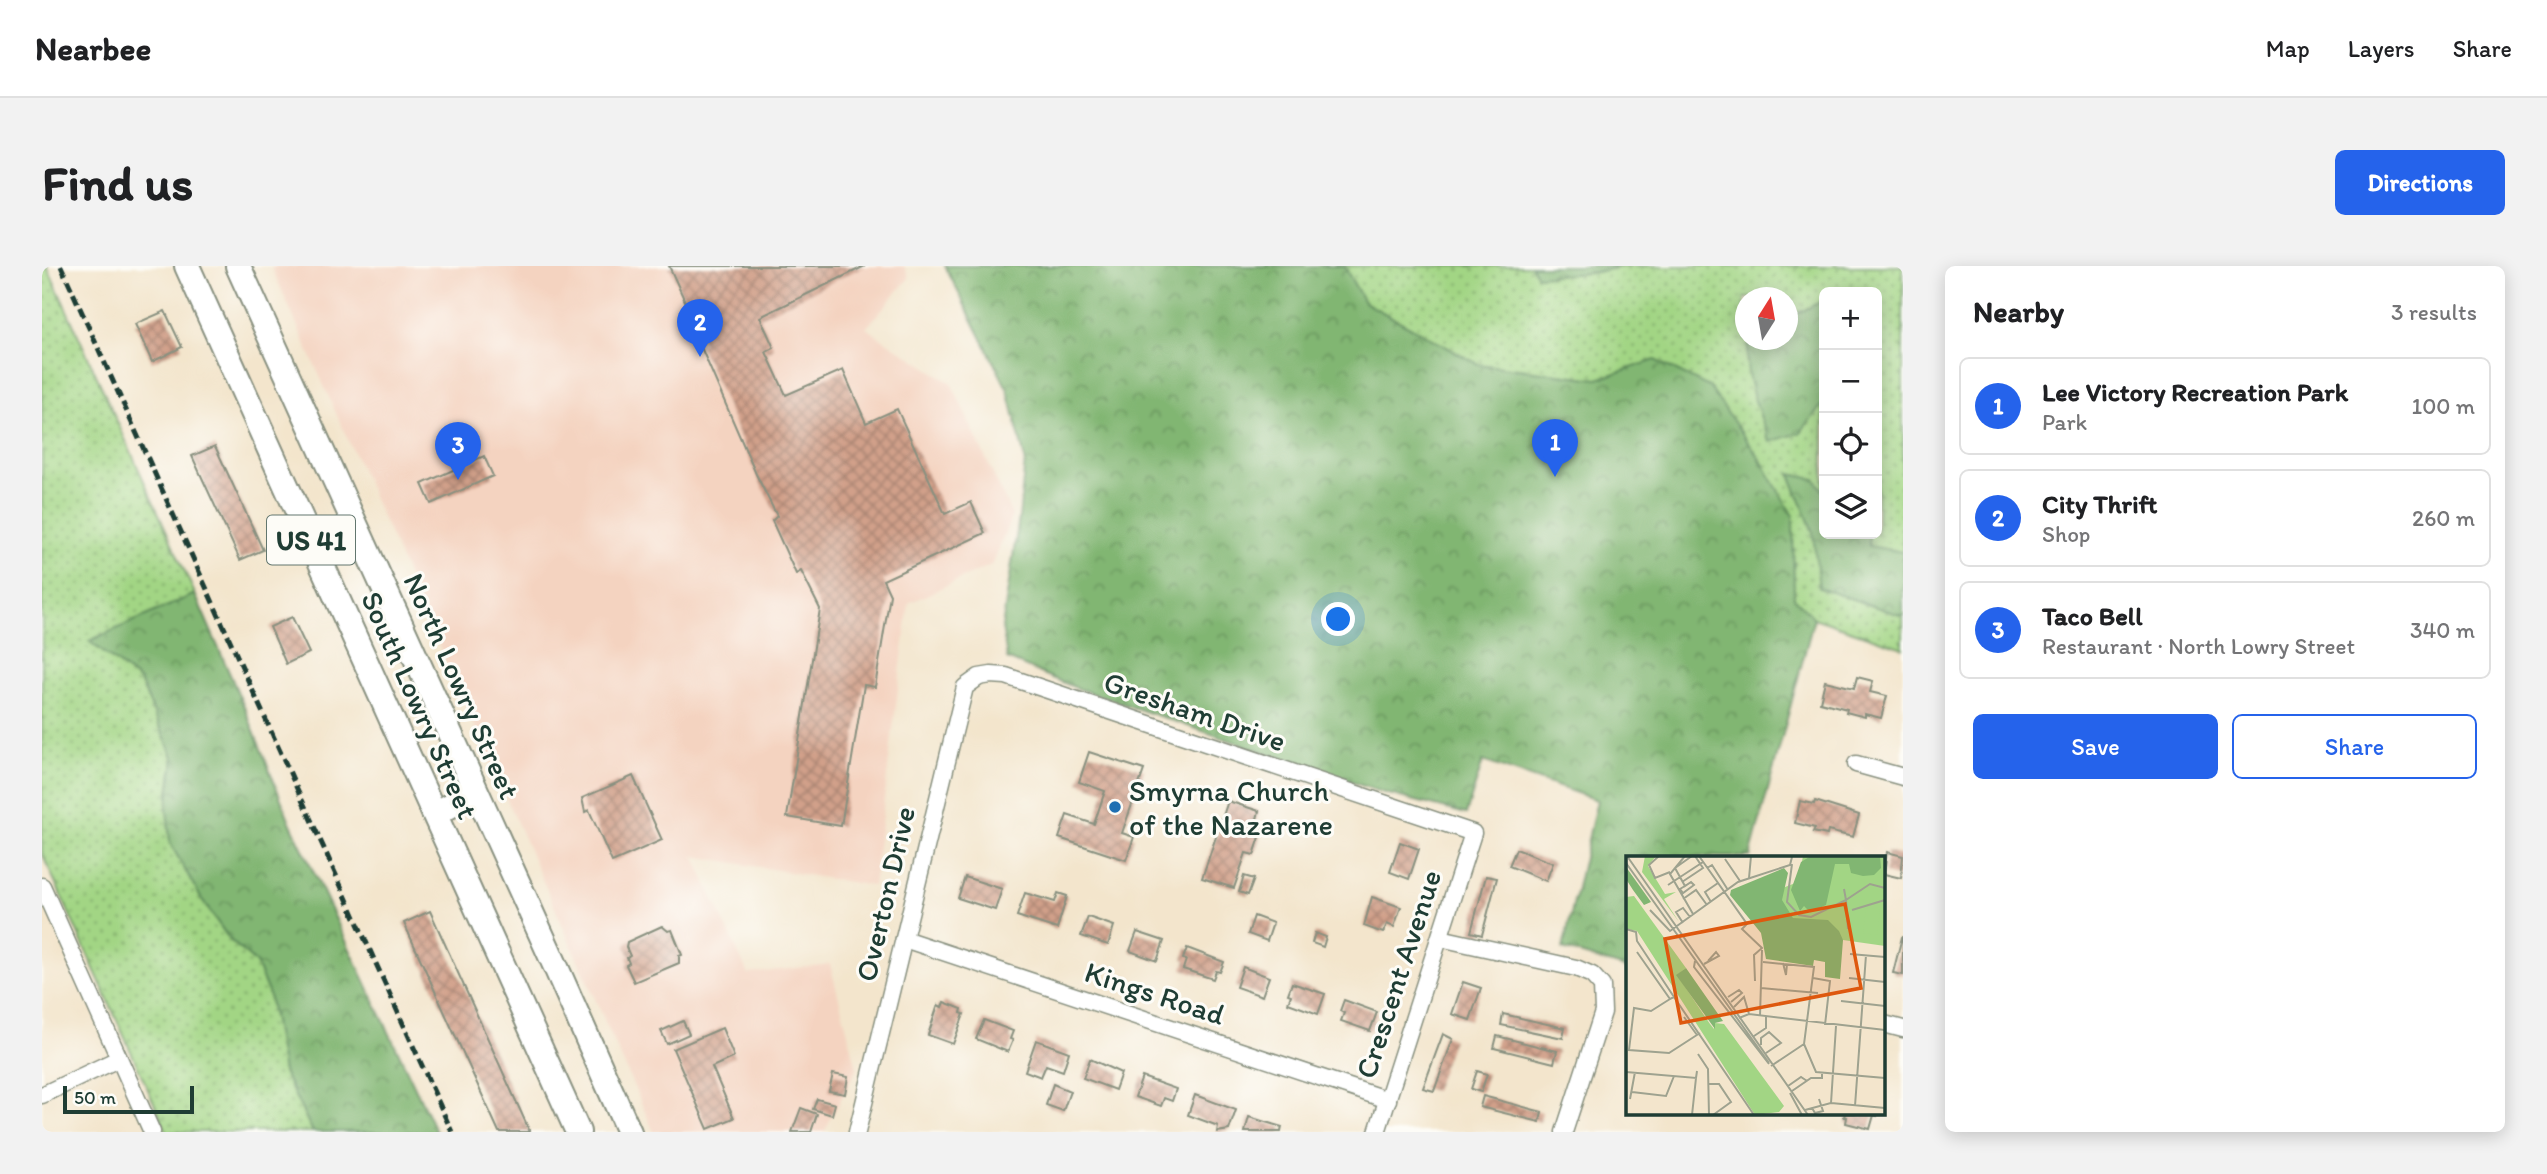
<!DOCTYPE html>
<html lang="en">
<head>
<meta charset="utf-8">
<style>
  :root { --surface:#fff; --page:#f2f2f2; --text:#202124; --muted:#757577; --line:#e0e0e0; --accent:#2563eb }
  body { margin:0; font-family:Itim,sans-serif; background:var(--page); color:var(--text) }
  .controls { position:absolute; right:21px; top:21px; display:grid; overflow:hidden; border-radius:10px; box-shadow:0 4px 18px #0003 }
  .controls button { width:63px; height:63px; display:grid; place-items:center; padding:0; border:0; border-bottom:2px solid var(--line); background:var(--surface); color:var(--text); font:35px sans-serif }
  .compass { position:absolute; left:1693px; top:21px; width:63px; height:63px; border-radius:50%; background:var(--surface); box-shadow:0 4px 18px #0003; rotate:11deg }
  .scale { position:absolute; left:21px; bottom:18px; width:131px; box-sizing:border-box; padding-left:7px; border:4px solid #1f3d34; border-top:0; font-size:19px; line-height:24px; white-space:nowrap; color:#1f3d34; -webkit-text-stroke:5px #fdfcf7; paint-order:stroke }
  .you { position:absolute; left:1297px; top:354px; width:24px; height:24px; margin:-18px; border:5px solid #fff; border-radius:50%; background:#1a73e8; box-shadow:0 0 0 10px #1a73e833 }
  .badge { display:grid; place-items:center; width:46px; height:46px; border-radius:50%; background:var(--accent); color:#fff; font-size:23px; font-weight:700 }
  .pin { position:absolute; translate:-50% -58px; filter:drop-shadow(0 2px 4px #0008) }
  .pin::after { content:''; position:absolute; top:37px; width:24px; height:21px; background:inherit; clip-path:polygon(0 0,100% 0,50% 100%) }
  .list { margin:0; padding:0; list-style:none }
  h2 { display:flex; justify-content:space-between; align-items:center; height:91px; margin:0; padding:0 28px; font-size:30px }
  h2 small { font-size:23px; font-weight:400; color:var(--muted) }
  .list li { display:grid; grid-template-columns:46px 1fr auto; gap:21px; align-items:center; box-sizing:border-box; height:98px; margin:0 14px 14px; padding:0 14px; border:2px solid var(--line); border-radius:10px }
  .list b { display:block; font-size:26px; white-space:nowrap }
  .list p { margin:0; font-size:23px; white-space:nowrap; color:var(--muted) }
  .list em { font-size:23px; font-style:normal; color:var(--muted) }
  .actions { display:flex; gap:14px; padding:21px 28px }
  .actions a { flex:1; padding:16px 0; border:2px solid var(--accent); border-radius:10px; text-align:center; font-size:24px; color:var(--accent) }
  .actions .main { background:var(--accent); color:#fff }
  .icon { flex:none; width:38px; height:38px; fill:none; stroke:currentColor; stroke-width:2; stroke-linecap:round; stroke-linejoin:round }
  .map { position:relative; flex:none; width:1861px; height:866px; overflow:hidden; border-radius:10px }
  header { display:flex; align-items:center; gap:42px; box-sizing:border-box; height:98px; padding:0 35px; background:var(--surface); border-bottom:2px solid var(--line) }
  header strong { font-size:33px }
  nav { display:flex; gap:38px; margin-inline-start:auto; font-size:24px }
  .intro { display:flex; align-items:center; justify-content:space-between; box-sizing:border-box; height:168px; padding:0 42px }
  h1 { margin:0; font-size:49px }
  .button { padding:18px 32px; border-radius:10px; background:var(--accent); color:#fff; font-size:24px; font-weight:700 }
  main { display:flex; gap:42px; padding:0 42px }
  aside { flex:1; background:var(--surface); border-radius:10px; box-shadow:0 4px 18px #0003 }
  .map>svg:first-child { display:block }
  .built { fill:#f4d3c0 }
  .grass { fill:url(#grass-dots); stroke:#60895c; stroke-width:2; fill-rule:evenodd }
  .forest { fill:url(#forest-crowns); stroke:#507a53; stroke-width:2 }
  .building { fill:url(#building-cross-hatch) }
  .lines { fill:none; stroke-linecap:round; stroke-linejoin:round }
  .minor-casing { stroke:#899180; stroke-width:19 }
  .primary-casing { stroke:#899180; stroke-width:28 }
  .minor { stroke:#fff; stroke-width:16 }
  .primary { stroke:#fff; stroke-width:24 }
  .rail { stroke:#1f3d34; stroke-width:5; stroke-dasharray:10 5; stroke-linecap:butt }
  .poi-dot { fill:#1f6fb2; stroke:#fdfcf7; stroke-width:2.5 }
  .labels { text-anchor:middle; dominant-baseline:central; stroke-width:6; stroke-linejoin:round; paint-order:stroke }
  .shield { fill:#fdfcf7; stroke:#62766e; stroke-width:2 }
  .shield-label { font-size:28px; font-weight:bold; fill:#1f3d34 }
  .street-label { font-size:30px; fill:#1f3d34; stroke:#fdfcf7 }
  .poi-label { font-size:30px; fill:#1f3d34; stroke:#fdfcf7; text-anchor:start }
  .inset-road { fill:none; stroke:#9ea28f; stroke-width:2 }
  .view { fill:#de580e; fill-opacity:0.15; stroke:#de580e; stroke-width:3.5 }
  .inset-edge { fill:none; stroke:#1f3d34; stroke-width:3.5 }
</style>
</head>
<body>
<header>
<strong>Nearbee</strong>
<nav><a>Map</a><a>Layers</a><a>Share</a></nav>
</header>
<div class="intro"><h1>Find us</h1><a class="button">Directions</a></div>
<main>
<div class="map">
<svg width="1861" height="866" viewBox="0 0 1861 866">
  <defs>
    <pattern id="grass-dots" width="8" height="8" patternUnits="userSpaceOnUse" patternTransform="scale(1.75)"><rect width="8" height="8" fill="#a2d584"/><path d="M2 2h.1M6 6h.1" fill="none" stroke="#83ae6d" stroke-width="1.8" stroke-linecap="round"/></pattern>
    <pattern id="forest-crowns" width="20" height="18" patternUnits="userSpaceOnUse" patternTransform="scale(1.75)"><rect width="20" height="18" fill="#81b672"/><path d="M2 6a3 3 0 1 1 6 0M12 15a3 3 0 1 1 6 0" fill="none" stroke="#69955e"/></pattern>
    <pattern id="building-cross-hatch" width="8" height="8" patternUnits="userSpaceOnUse" patternTransform="scale(1.75)"><rect width="8" height="8" fill="#d1a08a"/><path d="M0 0l8 8M0 8l8-8" fill="none" stroke="#a98472"/></pattern>
  </defs>
  <rect width="100%" height="100%" fill="#fdfcf7"/>
  <filter id="ink" filterUnits="userSpaceOnUse"><feTurbulence type="fractalNoise" baseFrequency=".0143" numOctaves="2"/><feDisplacementMap in="SourceGraphic" scale="14" xChannelSelector="R" yChannelSelector="G"/><feConvolveMatrix kernelMatrix="1 2 1 2 8 2 1 2 1" color-interpolation-filters="sRGB"/></filter>
  <filter id="wash" filterUnits="userSpaceOnUse"><feTurbulence type="fractalNoise" baseFrequency=".00686" numOctaves="4" result="noise"/><feDisplacementMap in="SourceGraphic" scale="28" xChannelSelector="R" yChannelSelector="G"/><feGaussianBlur stdDeviation="1.57" result="paint"/><feColorMatrix in="noise" values="0 0 0 0 0 0 0 0 0 0 0 0 0 0 0 0 0 1.4 0 .05"/><feComposite in="paint" operator="in"/></filter>
  <g filter="url(#wash)">
    <rect width="100%" height="100%" fill="#f3e5cc"/>
    <path class="built" d="M 229,0 L 862,0 L 867,12 L 824,62 L 909,117 L 970,249 L 951,298 L 867,337 L 831,620 L 652,590 L 706,708 L 788,698 L 815,802 L 782,866 L 612,866 Z"/>
    <g class="grass">
      <path d="M 0,0 L 5,0 L 153,328 L 48,376 L 98,415 L 132,493 L 125,541 L 160,634 L 188,674 L 214,697 L 229,733 L 241,806 L 271,866 L 125,866 L 0,587 Z"/>
      <path d="M 1052,0 L 1861,0 L 1861,382 L 1772,352 ZM 1782,26 L 1835,26 L 1835,268 L 1782,268 ZM 1703,32 L 1745,32 L 1745,74 L 1703,74 Z"/>
    </g>
    <g class="forest">
      <path d="M 903,0 L 1302,0 L 1322,36 L 1436,98 L 1556,113 L 1613,94 L 1667,121 L 1717,191 L 1751,250 L 1752,332 L 1772,352 L 1708,591 L 1586,591 L 1586,703 L 1521,683 L 1555,534 L 1441,495 L 1424,548 L 1339,526 L 1032,421 L 965,393 L 960,361 L 977,252 L 983,194 L 966,124 Z"/>
      <path d="M 1489,0 L 1583,0 L 1550,7 L 1495,10 Z"/>
      <path d="M 1782,34 L 1782,137 L 1758,167 L 1728,176 C 1718,148 1696,101 1709,74 L 1745,74 L 1746,52 Z"/>
      <path d="M 1748,208 L 1773,213 L 1782,226 L 1782,268 L 1827,268 L 1827,280 L 1861,286 L 1861,350 L 1777,322 L 1771,266 Z"/>
      <path d="M 153,328 L 203,443 L 249,558 L 394,866 L 271,866 L 241,806 L 227,729 L 214,697 L 188,674 L 160,634 L 128,577 L 125,541 L 132,493 L 98,415 L 47,375 Z"/>
    </g>
    <g id="blocks">
      <g class="building">
        <path d="M 627,0 L 823,0 L 718,51 L 732,82 L 724,86 L 744,129 L 801,104 L 824,157 L 855,143 L 903,248 L 929,236 L 943,267 L 841,314 L 848,329 L 833,421 L 822,419 L 799,560 L 745,551 L 778,343 L 759,305 L 754,308 L 730,255 L 735,250 L 714,208 L 658,79 L 662,77 Z"/>
        <path d="M 123,45 L 140,81 L 110,96 L 93,58 Z"/>
        <path d="M 173,180 L 221,284 L 198,294 L 150,190 Z"/>
        <path d="M 442,190 L 451,210 L 389,238 L 380,218 Z"/>
        <path d="M 250,351 L 267,387 L 244,398 L 228,361 Z"/>
        <path d="M 1815,411 L 1831,415 L 1828,426 L 1845,430 L 1839,452 L 1823,448 L 1823,451 L 1804,446 L 1805,443 L 1778,436 L 1783,415 L 1812,422 Z"/>
        <path d="M 1047,486 L 1102,504 L 1080,567 L 1092,571 L 1084,594 L 1017,572 L 1025,549 L 1052,558 L 1063,525 L 1037,516 Z"/>
        <path d="M 591,510 L 620,574 L 570,596 L 547,544 L 543,546 L 540,532 Z"/>
        <path d="M 1186,535 L 1217,545 L 1214,557 L 1222,559 L 1212,589 L 1204,587 L 1192,622 L 1160,612 Z"/>
        <path d="M 1758,535 L 1772,538 L 1773,535 L 1817,549 L 1811,571 L 1786,565 L 1785,569 L 1771,566 L 1773,562 L 1753,557 Z"/>
        <path d="M 1358,576 L 1377,583 L 1367,613 L 1348,606 Z"/>
        <path d="M 1474,583 L 1511,597 L 1504,615 L 1467,600 Z"/>
        <path d="M 1845,586 L 1861,590 L 1859,612 L 1842,608 Z"/>
        <path d="M 1202,610 L 1212,613 L 1206,629 L 1197,626 Z"/>
        <path d="M 1444,610 L 1455,612 L 1440,669 L 1429,666 Z"/>
        <path d="M 923,611 L 960,623 L 953,644 L 916,632 Z"/>
        <path d="M 983,627 L 1013,636 L 1016,627 L 1025,630 L 1015,663 L 975,650 Z"/>
        <path d="M 1330,631 L 1359,641 L 1352,661 L 1345,658 L 1341,667 L 1322,660 Z"/>
        <path d="M 388,645 L 488,866 L 457,866 L 362,657 Z"/>
        <path d="M 1212,650 L 1231,657 L 1225,675 L 1206,668 Z"/>
        <path d="M 1046,651 L 1072,660 L 1066,679 L 1039,670 Z"/>
        <path d="M 620,660 L 626,665 L 630,664 L 640,689 L 637,690 L 637,697 L 592,716 L 584,699 L 587,697 L 585,692 L 588,690 L 584,681 L 585,676 Z"/>
        <path d="M 1095,666 L 1122,675 L 1115,695 L 1088,685 Z"/>
        <path d="M 1273,667 L 1284,671 L 1281,681 L 1270,677 Z"/>
        <path d="M 1860,671 L 1861,671 L 1861,709 L 1851,707 Z"/>
        <path d="M 1145,682 L 1182,696 L 1178,706 L 1174,705 L 1171,713 L 1141,703 L 1144,694 L 1141,693 Z"/>
        <path d="M 1201,701 L 1227,711 L 1220,730 L 1194,721 Z"/>
        <path d="M 1421,716 L 1439,722 L 1428,754 L 1410,748 Z"/>
        <path d="M 1250,717 L 1283,728 L 1276,748 L 1246,737 L 1249,729 L 1246,728 Z"/>
        <path d="M 1302,734 L 1335,746 L 1328,765 L 1299,755 L 1302,747 L 1298,745 Z"/>
        <path d="M 902,736 L 920,743 L 919,747 L 922,748 L 911,778 L 886,769 L 896,739 L 900,741 Z"/>
        <path d="M 1461,748 L 1523,762 L 1521,772 L 1459,759 Z"/>
        <path d="M 942,754 L 971,765 L 968,773 L 971,774 L 966,786 L 934,773 Z"/>
        <path d="M 641,755 L 647,768 L 625,778 L 619,765 Z"/>
        <path d="M 680,762 L 692,791 L 670,801 L 692,852 L 666,863 L 631,783 Z"/>
        <path d="M 1401,768 L 1411,773 L 1392,825 L 1381,822 Z"/>
        <path d="M 1455,770 L 1515,785 L 1512,797 L 1452,782 Z"/>
        <path d="M 994,774 L 1027,786 L 1021,805 L 1004,799 L 999,811 L 983,805 Z"/>
        <path d="M 1048,793 L 1079,807 L 1073,824 L 1041,812 Z"/>
        <path d="M 1435,805 L 1445,808 L 1439,826 L 1429,823 Z"/>
        <path d="M 791,808 L 806,811 L 803,828 L 787,825 Z"/>
        <path d="M 1100,811 L 1134,823 L 1130,835 L 1122,832 L 1119,840 L 1093,831 Z"/>
        <path d="M 1011,818 L 1028,825 L 1021,845 L 1004,839 Z"/>
        <path d="M 1153,829 L 1194,844 L 1187,864 L 1175,866 L 1176,860 L 1146,849 Z"/>
        <path d="M 1441,830 L 1500,846 L 1498,856 L 1438,841 Z"/>
        <path d="M 775,833 L 793,838 L 790,849 L 771,843 Z"/>
        <path d="M 759,842 L 775,848 L 769,866 L 750,866 Z"/>
        <path d="M 1803,847 L 1836,847 L 1835,850 L 1832,849 L 1828,863 L 1804,857 L 1805,851 L 1802,851 Z"/>
        <path d="M 1207,851 L 1240,861 L 1239,866 L 1203,866 Z"/>
      </g>
    </g>
  </g>
  <g filter="url(#ink)">
    <use href="#blocks" fill-opacity="0" stroke="#899180" stroke-width="2"/>
    <g class="lines">
      <defs>
        <g id="minor">
          <path d="M 1814,498 L 1861,511"/>
          <path d="M 0,620 L 110,866"/>
          <path d="M 1398,672 L 1534,702 L 1550,709 L 1560,720 L 1561,746 L 1522,866"/>
          <path d="M 862,673 L 1346,834"/>
          <path d="M 1842,758 L 1861,763"/>
          <path d="M 0,829 L 76,793"/>
          <path d="M 815,866 L 923,421 L 937,411 L 949,409 L 964,410 L 1431,567 L 1335,866"/>
        </g>
        <g id="primary">
          <path d="M 145,0 L 536,866"/>
          <path d="M 196,0 L 513,699 L 587,866"/>
          <path d="M 393,548 L 433,526"/>
        </g>
      </defs>
      <use href="#minor" class="minor-casing"/>
      <use href="#primary" class="primary-casing"/>
      <use href="#minor" class="minor"/>
      <use href="#primary" class="primary"/>
      <path class="rail" d="M 19,0 L 410,866"/>
    </g>
  </g>
  <circle class="poi-dot" cx="1073" cy="541" r="7"/>
  <g class="labels">
    <rect class="shield" x="225" y="249.5" width="88" height="49" rx="5"/>
    <g class="shield-label">
      <text x="269" y="274">US 41</text>
    </g>
    <g class="street-label">
      <text transform="translate(420 420) rotate(66)">North Lowry Street</text>
      <text transform="translate(378 439) rotate(66)">South Lowry Street</text>
      <text transform="translate(1153 445) rotate(19)">Gresham Drive</text>
      <text transform="translate(843 628) rotate(-77)">Overton Drive</text>
      <text transform="translate(1356 708) rotate(-72)">Crescent Avenue</text>
      <text transform="translate(1113 727) rotate(18)">Kings Road</text>
    </g>
    <g class="poi-label">
      <text x="1087" y="524">Smyrna Church<tspan x="1087" dy="34">of the Nazarene</tspan></text>
    </g>
  </g>
  <g transform="translate(1584 590)">
    <rect width="259" height="259" fill="#f3e5cc"/>
    <path d="M 19,0 L 30,0 L 22,10 L 39,38 L 50,36 L 38,43 L 53,66 L 16,16 ZM 177,0 L 259,0 L 259,90 L 217,84 L 126,44 L 172,26 ZM 8,40 L 60,112 L 51,119 L 84,168 L 88,173 L 89,167 L 98,168 L 158,250 L 153,256 L 129,259 L 11,75 L 0,73 L 0,41 Z" fill="#a2d584"/>
    <path d="M 185,0 L 254,0 L 255,12 L 248,19 L 237,20 L 225,17 L 223,8 L 209,8 L 200,49 L 184,56 L 178,50 L 174,55 L 165,34 L 175,6 ZM 0,11 L 25,46 L 18,49 L 7,34 L 0,23 ZM 158,12 L 162,17 L 156,44 L 167,62 L 202,64 L 213,75 L 217,84 L 214,123 L 199,121 L 199,106 L 188,104 L 187,110 L 140,103 L 135,77 L 104,39 L 105,34 ZM 60,112 L 97,165 L 89,167 L 89,173 L 50,119 Z" fill="#81b672"/>
    <path d="M 240,52 L 254,54 L 251,79 L 237,77 Z" fill="#a2d584"/>
    <path class="inset-road" d="M 1,0 L 182,259M 33,0 L 23,9 L 29,22 L 44,16M 59,0 L 44,18 L 67,58M 73,0 L 121,68 L 116,73 L 136,92 L 128,99 L 129,125M 99,3 L 114,25M 0,7 L 143,207M 166,8 L 161,46 L 173,59 L 185,61 L 220,44 L 218,33M 81,12 L 86,9 L 102,34M 123,22 L 125,0M 56,26 L 77,12 L 69,0M 42,29 L 77,6M 59,30 L 54,33 L 57,37 L 68,29 L 65,26 L 59,30 L 49,12 L 66,0M 57,43 L 70,34 L 81,49M 85,46 L 79,36 L 92,27M 24,54 L 44,75 L 112,26 L 164,9 L 166,1M 226,54 L 259,44M 57,67 L 50,56 L 57,52 L 64,61M 0,73 L 10,76 L 11,85 L 48,141M 222,73 L 220,44 L 244,28 L 259,32M 11,96 L 44,143 L 48,141 L 128,259M 224,98 L 259,101M 69,105 L 68,111 L 143,208M 137,106 L 188,111 L 178,188 L 190,216 L 259,222M 157,107 L 160,119 L 161,108M 78,108 L 93,100 L 90,96 L 82,105M 187,122 L 204,125 L 199,169M 223,122 L 259,126M 135,132 L 192,137M 102,141 L 113,134 L 116,137 L 105,146M 44,143 L 25,155 L 8,152 L 3,194 L 43,197 L 74,177M 215,145 L 259,150M 108,151 L 118,141 L 123,158M 134,160 L 136,94M 58,161 L 71,179M 113,162 L 123,158 L 259,174M 128,180 L 140,172 L 140,161M 259,187 L 259,229M 135,189 L 135,182 L 143,176 L 155,187 L 140,197M 72,198 L 82,213 L 83,259M 145,210 L 178,188M 0,216 L 70,222 L 71,215M 82,228 L 93,228 L 105,246 L 87,259M 162,230 L 175,221 L 181,225M 166,235 L 185,222 L 196,222 L 196,218M 6,236 L 40,240 L 48,220M 164,237 L 176,259M 4,243 L 9,216M 205,247 L 259,252M 229,250 L 240,99M 186,252 L 189,257 L 197,255 L 193,243M 179,254 L 205,247 L 210,170M 66,259 L 70,222"/>
    <path class="view" d="M 219,48 L 235,132 L 55,167 L 39,83 Z"/>
    <rect width="259" height="259" class="inset-edge"/>
  </g>
</svg>
<div class="controls">
<button>+</button>
<button>−</button>
<button><svg class="icon" aria-label="locate" viewBox="0 0 24 24"><circle cx="12" cy="12" r="6"/><path d="M12 2v4M12 18v4M2 12h4M18 12h4"/></svg></button>
<button><svg class="icon" aria-label="layers" viewBox="0 0 24 24"><path d="M12 4l9 5-9 5-9-5zM3 14l9 5 9-5"/></svg></button>
</div>
<svg class="compass" viewBox="-18 -18 36 36"><path d="M0-13l5 13h-10z" fill="#e53935"/><path d="M0 13l5-13h-10z" fill="#757577"/></svg>
<div class="scale">50 m</div>
<div class="you"></div>
<div class="pin badge" style="left:1513px;top:211px">1</div>
<div class="pin badge" style="left:658px;top:91px">2</div>
<div class="pin badge" style="left:416px;top:214px">3</div>
</div>
<aside>
<h2>Nearby<small>3 results</small></h2>
<ul class="list">
<li><span class="badge">1</span><div><b>Lee Victory Recreation Park</b><p>Park</p></div><em>100 m</em></li>
<li><span class="badge">2</span><div><b>City Thrift</b><p>Shop</p></div><em>260 m</em></li>
<li><span class="badge">3</span><div><b>Taco Bell</b><p>Restaurant · North Lowry Street</p></div><em>340 m</em></li>
</ul>
<div class="actions"><a class="main">Save</a><a>Share</a></div>
</aside>
</main>
</body>
</html>
